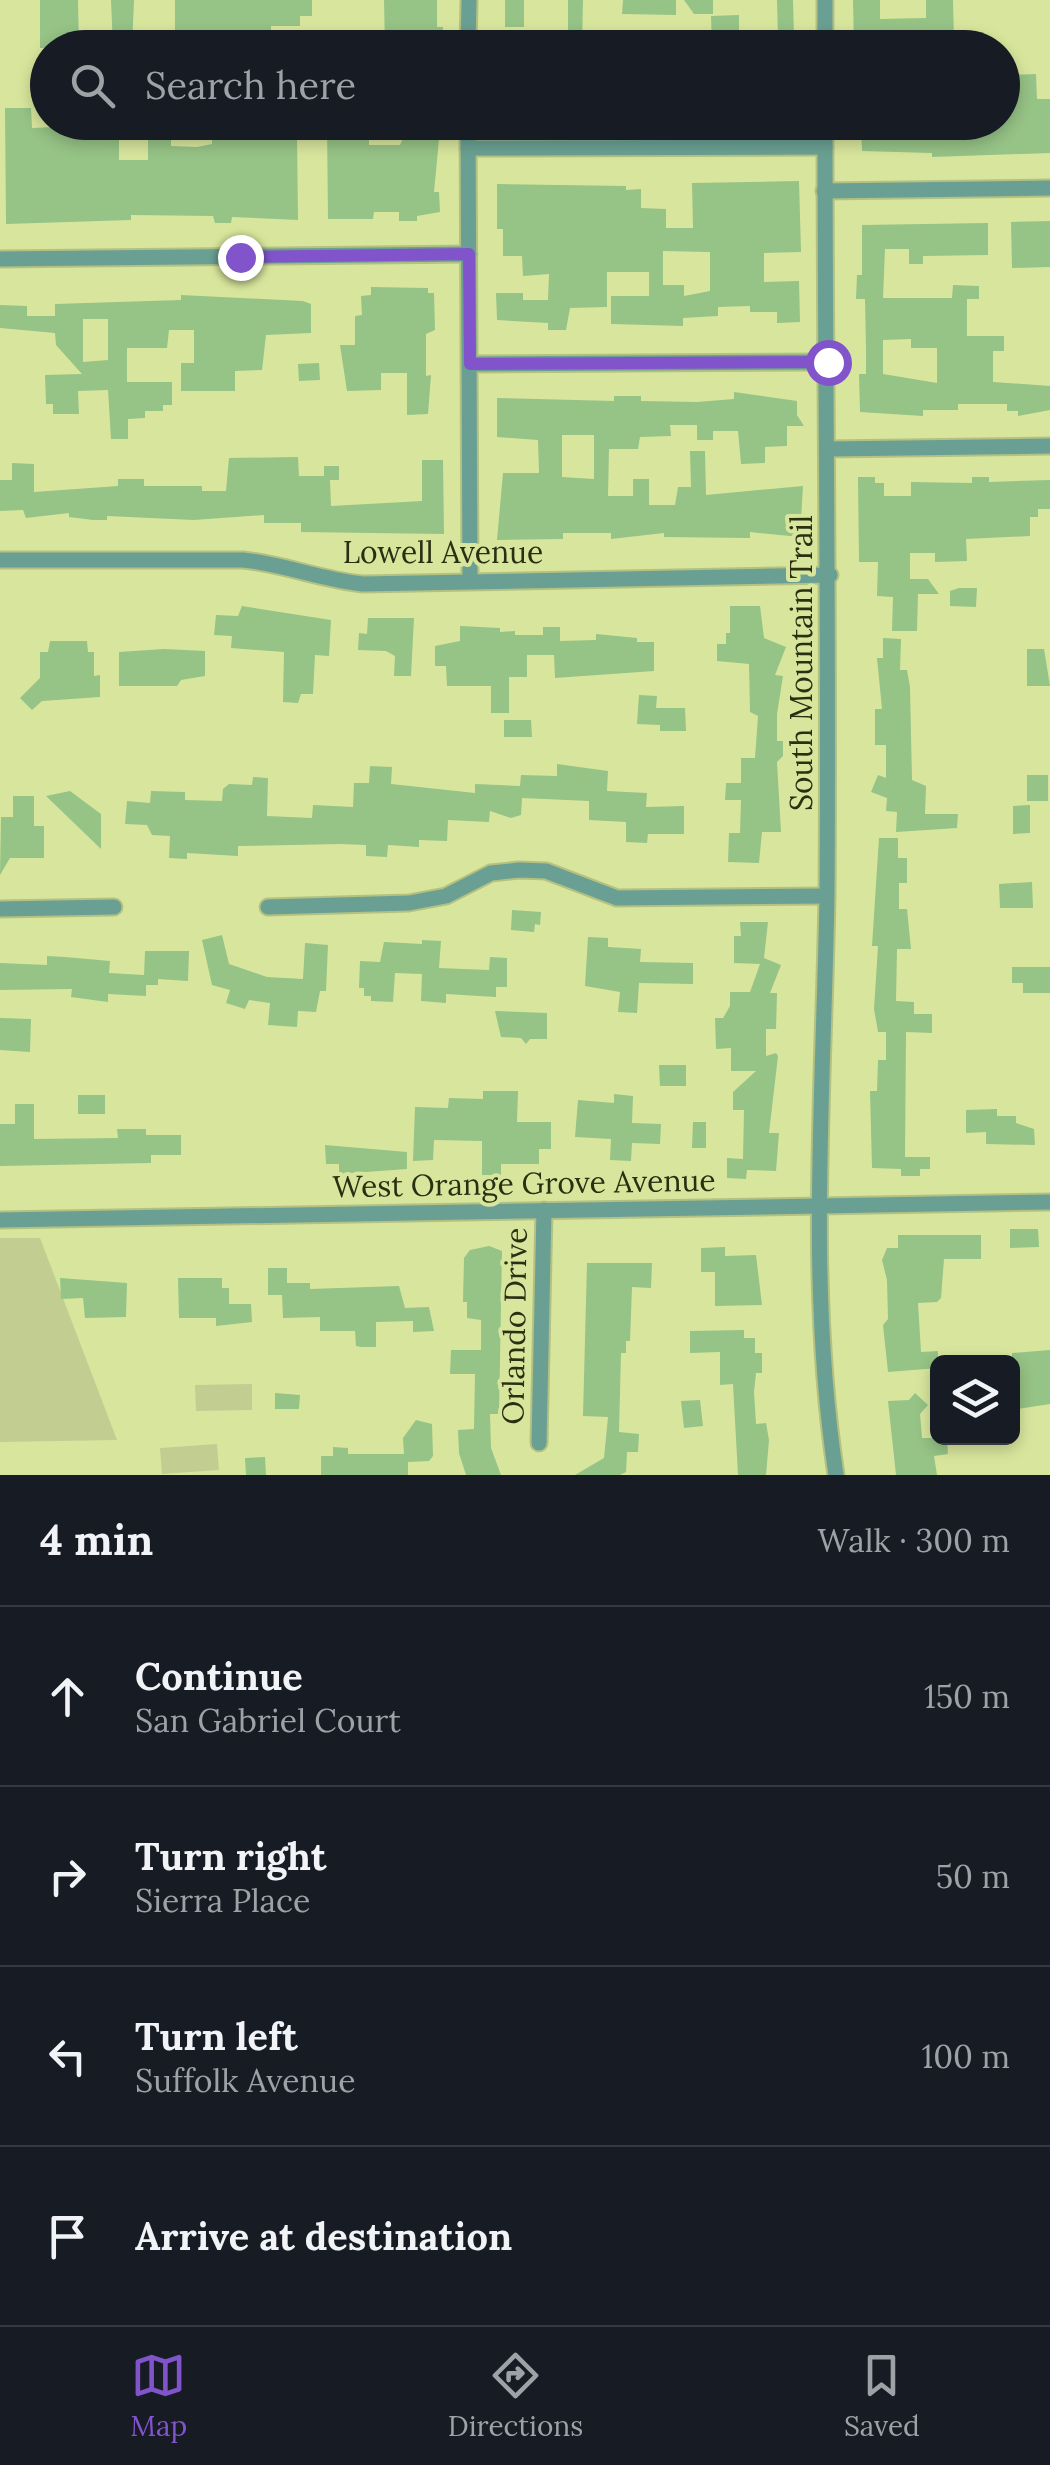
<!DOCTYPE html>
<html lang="en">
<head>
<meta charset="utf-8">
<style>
  :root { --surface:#171b24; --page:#242831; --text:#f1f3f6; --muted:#9ea1a6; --line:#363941; --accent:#8154cc }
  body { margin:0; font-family:Lora,serif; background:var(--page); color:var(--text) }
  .controls { position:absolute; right:30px; bottom:30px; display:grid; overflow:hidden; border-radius:15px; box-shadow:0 5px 15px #0003 }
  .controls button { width:90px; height:90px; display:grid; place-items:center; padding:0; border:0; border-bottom:2px solid var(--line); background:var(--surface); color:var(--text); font:50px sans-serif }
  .stop { position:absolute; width:30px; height:30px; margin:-22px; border:8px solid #8154cc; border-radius:50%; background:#fff }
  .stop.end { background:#8154cc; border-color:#fff; box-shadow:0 2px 10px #0008 }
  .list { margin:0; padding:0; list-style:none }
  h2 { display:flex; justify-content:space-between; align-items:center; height:130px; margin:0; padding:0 40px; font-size:42px }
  h2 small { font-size:32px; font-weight:400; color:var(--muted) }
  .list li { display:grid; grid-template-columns:65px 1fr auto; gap:30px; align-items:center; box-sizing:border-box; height:180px; padding:0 40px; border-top:2px solid var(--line) }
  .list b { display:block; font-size:38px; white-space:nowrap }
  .list p { margin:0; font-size:32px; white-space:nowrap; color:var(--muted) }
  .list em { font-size:32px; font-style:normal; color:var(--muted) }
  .icon { flex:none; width:55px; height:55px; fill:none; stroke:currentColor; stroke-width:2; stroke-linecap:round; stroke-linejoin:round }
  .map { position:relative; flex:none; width:1050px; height:1475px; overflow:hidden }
  .search { position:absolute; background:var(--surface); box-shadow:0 5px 15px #0003; left:30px; right:30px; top:30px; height:110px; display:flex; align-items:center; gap:25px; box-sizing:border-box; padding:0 35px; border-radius:55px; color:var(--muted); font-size:38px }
  .sheet { height:850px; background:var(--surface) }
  nav { display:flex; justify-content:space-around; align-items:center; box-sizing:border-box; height:140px; border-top:2px solid var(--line); background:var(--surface); font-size:28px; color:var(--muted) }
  nav a { display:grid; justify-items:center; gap:5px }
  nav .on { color:var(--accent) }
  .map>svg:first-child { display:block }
  .green { fill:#c1cd91 }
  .building { fill:#96c386; fill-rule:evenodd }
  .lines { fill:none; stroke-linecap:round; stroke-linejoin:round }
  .street-casing { stroke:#b5c181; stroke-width:19 }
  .street { stroke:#6aa093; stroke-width:15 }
  .route { stroke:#8154cc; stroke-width:12 }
  .labels { text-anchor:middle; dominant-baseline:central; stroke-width:8; stroke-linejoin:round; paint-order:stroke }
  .street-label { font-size:30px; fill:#2a2f12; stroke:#d8e69d }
</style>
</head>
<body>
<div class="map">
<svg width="1050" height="1475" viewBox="0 0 1050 1475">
  <rect width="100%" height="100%" fill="#d8e69d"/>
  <g class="green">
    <path d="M 0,1238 L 40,1238 L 117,1440 L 0,1442 Z"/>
    <path d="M 252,1384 L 252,1410 L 196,1411 L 195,1385 Z"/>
    <path d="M 217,1444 L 219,1470 L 162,1474 L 160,1448 Z"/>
  </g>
  <g class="building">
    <path d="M 40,0 L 78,0 L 79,48 L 40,48 Z"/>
    <path d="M 111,0 L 134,0 L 132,48 L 113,48 Z"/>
    <path d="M 175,0 L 312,0 L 312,16 L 300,16 L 300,26 L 271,26 L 271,48 L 175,48 Z"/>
    <path d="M 384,0 L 437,0 L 437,27 L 443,27 L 443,41 L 425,41 L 425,48 L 385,47 Z"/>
    <rect x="505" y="0" width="19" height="27"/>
    <path d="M 568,0 L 583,0 L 582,48 L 568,48 Z"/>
    <path d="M 623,0 L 676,0 L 676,15 L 622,14 Z"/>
    <path d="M 684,0 L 713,0 L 713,14 L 694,14 Z"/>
    <path d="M 777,0 L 793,0 L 794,37 L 778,37 Z"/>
    <path d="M 853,0 L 880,0 L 880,19 L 926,18 L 926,0 L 953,0 L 954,42 L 933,48 L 854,48 Z"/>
    <path d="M 739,15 L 739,48 L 712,48 L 711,16 Z"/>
    <path d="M 1036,74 L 1037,99 L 1050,99 L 1050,153 L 932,157 L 932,153 L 862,151 L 861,123 L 1005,122 L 1004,75 Z"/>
    <path d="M 5,108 L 31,108 L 32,128 L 119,124 L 119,160 L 148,160 L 148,122 L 171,122 L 171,146 L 197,147 L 212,144 L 212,123 L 302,122 L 302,137 L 297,137 L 298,220 L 232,217 L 231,223 L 215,223 L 213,216 L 131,215 L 131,220 L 6,224 Z"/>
    <path d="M 413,122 L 431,122 L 431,138 L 439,139 L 434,192 L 439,192 L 440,212 L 417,216 L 417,221 L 399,221 L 399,212 L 374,212 L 373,219 L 328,219 L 327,124 L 369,123 L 369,145 L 400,145 L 403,138 L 413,138 Z"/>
    <path d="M 799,181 L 801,252 L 764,253 L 764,282 L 799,281 L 800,322 L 777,323 L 777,312 L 750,312 L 750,306 L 718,307 L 718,316 L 683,318 L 683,326 L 611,324 L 611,296 L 649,296 L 649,272 L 607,272 L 607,307 L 570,308 L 566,330 L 548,330 L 548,323 L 497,320 L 496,293 L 523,293 L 523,300 L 548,300 L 549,274 L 523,276 L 522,256 L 503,256 L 503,229 L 497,229 L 497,184 L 626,186 L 626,190 L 641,189 L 641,208 L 666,209 L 666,228 L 693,228 L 692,183 ZM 663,251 L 710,252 L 710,291 L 684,296 L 684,285 L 663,285 Z"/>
    <path d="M 1050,221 L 1050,267 L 1012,268 L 1011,222 Z"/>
    <path d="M 988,223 L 988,255 L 923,256 L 923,264 L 909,264 L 909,249 L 885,249 L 883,298 L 952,298 L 953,285 L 979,286 L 979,299 L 967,299 L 967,336 L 1004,336 L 1004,351 L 993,351 L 993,382 L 1050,386 L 1050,410 L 1018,416 L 1018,411 L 1007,411 L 1007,404 L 958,404 L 958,410 L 923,410 L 923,416 L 860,412 L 859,374 L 866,374 L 866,349 L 865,299 L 856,299 L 857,275 L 862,275 L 862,225 ZM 911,339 L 911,348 L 937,348 L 937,383 L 883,374 L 883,340 Z"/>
    <path d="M 371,287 L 428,288 L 428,293 L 434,293 L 435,330 L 426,334 L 426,376 L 431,375 L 428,414 L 407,415 L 407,373 L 381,373 L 381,390 L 347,391 L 340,345 L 355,345 L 355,316 L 362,315 L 361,296 L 371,295 Z"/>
    <path d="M 181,295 L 303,301 L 311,304 L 311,333 L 266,335 L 262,370 L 235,371 L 235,391 L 181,391 L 181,363 L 194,363 L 194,330 L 169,330 L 167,348 L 127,348 L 127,382 L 172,382 L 172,405 L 163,405 L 163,411 L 145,411 L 145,418 L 128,419 L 128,439 L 111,439 L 108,390 L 78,391 L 79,414 L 53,414 L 53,404 L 46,404 L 45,375 L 82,374 L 56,345 L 55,333 L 0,328 L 0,305 L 27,306 L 27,316 L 55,316 L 55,304 L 181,300 ZM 83,319 L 108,319 L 108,360 L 83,362 Z"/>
    <path d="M 319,363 L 320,380 L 299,381 L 298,364 Z"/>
    <path d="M 734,392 L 797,401 L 797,415 L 804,426 L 787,426 L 787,446 L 765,447 L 765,463 L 741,464 L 738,431 L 713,431 L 713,440 L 697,440 L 697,425 L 670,425 L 671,436 L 640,437 L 638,449 L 609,449 L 608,496 L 633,496 L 633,479 L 649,479 L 649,505 L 675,505 L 678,487 L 691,487 L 690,451 L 705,451 L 706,495 L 803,486 L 800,537 L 750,532 L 750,538 L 664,537 L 664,533 L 611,539 L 611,533 L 563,533 L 563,539 L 497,540 L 503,473 L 539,473 L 538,440 L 497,437 L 497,398 L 614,401 L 614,396 L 641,396 L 641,401 L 697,402 L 734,399 ZM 562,435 L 594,435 L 594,479 L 562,477 Z"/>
    <path d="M 298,457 L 299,476 L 324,476 L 324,466 L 339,466 L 339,480 L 330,480 L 331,506 L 422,501 L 422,460 L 443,460 L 444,534 L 301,532 L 301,523 L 264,523 L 264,515 L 194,520 L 107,516 L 107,520 L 93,520 L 69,517 L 69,513 L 26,518 L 23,510 L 0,511 L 0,480 L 12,480 L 12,463 L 34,464 L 34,492 L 118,486 L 118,479 L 144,479 L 144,486 L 202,486 L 202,491 L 226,491 L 229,458 Z"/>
    <path d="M 858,477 L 875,477 L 875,483 L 884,483 L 884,496 L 911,496 L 911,482 L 972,483 L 972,477 L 989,477 L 989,482 L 1050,480 L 1050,509 L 1038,509 L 1038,517 L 1030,517 L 1030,536 L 966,539 L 967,561 L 935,562 L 935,553 L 910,553 L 910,579 L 928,579 L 939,594 L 918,594 L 917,631 L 892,631 L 893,597 L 877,596 L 878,562 L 859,562 Z"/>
    <path d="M 959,588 L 977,588 L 976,607 L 950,606 L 950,591 Z"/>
    <path d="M 242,606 L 331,620 L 329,656 L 315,655 L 313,694 L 301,694 L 298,703 L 283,702 L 284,652 L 231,648 L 232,636 L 214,635 L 216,615 L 238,616 Z"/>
    <path d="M 730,606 L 760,606 L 764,638 L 786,647 L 775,675 L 783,676 L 777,714 L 777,741 L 783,741 L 783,756 L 777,762 L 781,832 L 762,832 L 759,863 L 728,862 L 729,833 L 740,833 L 741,800 L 725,800 L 726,783 L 741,783 L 741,758 L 755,758 L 758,716 L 750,712 L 749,664 L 717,661 L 717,644 L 726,644 L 726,633 L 730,633 Z"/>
    <path d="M 368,618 L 414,618 L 411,676 L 394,676 L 395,656 L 386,651 L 358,650 L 359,633 L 367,634 Z"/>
    <path d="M 460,626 L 500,628 L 500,632 L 515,631 L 515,635 L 543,635 L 543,627 L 560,627 L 560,641 L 596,640 L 596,634 L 637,638 L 637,642 L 654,642 L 654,671 L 555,678 L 554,655 L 527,655 L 527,677 L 509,677 L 509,713 L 491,713 L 491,686 L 447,686 L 446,666 L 435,666 L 435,646 L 460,641 Z"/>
    <path d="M 883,638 L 901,639 L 900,670 L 907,670 L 910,687 L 912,780 L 926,786 L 925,814 L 958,814 L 957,828 L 896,832 L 897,812 L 886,811 L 887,798 L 871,792 L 878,775 L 886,778 L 886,745 L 875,745 L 875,709 L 882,709 L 877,658 L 883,658 Z"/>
    <path d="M 50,641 L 87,641 L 88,652 L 94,652 L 94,676 L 100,675 L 100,697 L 42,701 L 32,710 L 20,698 L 40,678 L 40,652 L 48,652 Z"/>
    <path d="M 164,649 L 205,651 L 205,676 L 181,680 L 177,686 L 119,686 L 119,652 Z"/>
    <path d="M 1027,649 L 1044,649 L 1050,686 L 1027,686 Z"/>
    <path d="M 639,695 L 657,696 L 656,708 L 685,708 L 686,731 L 660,731 L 660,725 L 637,724 Z"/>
    <path d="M 504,720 L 531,720 L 532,737 L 504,737 Z"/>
    <path d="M 557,764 L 608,771 L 607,791 L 647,793 L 646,807 L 684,806 L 684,834 L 648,834 L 647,843 L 626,842 L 626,822 L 589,820 L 589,801 L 522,798 L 521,815 L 511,818 L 490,811 L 489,822 L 448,820 L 447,841 L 419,840 L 419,847 L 388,845 L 387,857 L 366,856 L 366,845 L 341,844 L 238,846 L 238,856 L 187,853 L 187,859 L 169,858 L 170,836 L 152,835 L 147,825 L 125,824 L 127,801 L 150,803 L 151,791 L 185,792 L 185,800 L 222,801 L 223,789 L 229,784 L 252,785 L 253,777 L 268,778 L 267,816 L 312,818 L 313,805 L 353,807 L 354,783 L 369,783 L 370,766 L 392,767 L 391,784 L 475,793 L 475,784 L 520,786 L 521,775 L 557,776 Z"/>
    <rect x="1027" y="775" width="21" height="26"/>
    <path d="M 70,791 L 101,814 L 101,849 L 46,796 Z"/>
    <path d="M 13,796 L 34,796 L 34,826 L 44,826 L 44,858 L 10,858 L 0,875 L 1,817 L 13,817 Z"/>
    <path d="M 1030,805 L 1030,833 L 1013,834 L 1013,806 Z"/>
    <path d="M 879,838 L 898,838 L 898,858 L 907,858 L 907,883 L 899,883 L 899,909 L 907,909 L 911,949 L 897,949 L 896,1001 L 914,1002 L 914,1014 L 932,1014 L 932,1033 L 906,1032 L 905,1157 L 930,1157 L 930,1169 L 920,1169 L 920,1176 L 901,1176 L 901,1169 L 872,1168 L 870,1091 L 877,1091 L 878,1060 L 886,1060 L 886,1032 L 878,1032 L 874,1009 L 878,946 L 872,946 Z"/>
    <path d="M 1032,882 L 1033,908 L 1000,908 L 999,884 Z"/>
    <path d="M 512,910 L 541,912 L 540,925 L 535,924 L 534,932 L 511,930 Z"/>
    <path d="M 740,922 L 768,922 L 764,958 L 781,965 L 770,993 L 777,993 L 776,1029 L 766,1029 L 766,1056 L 776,1053 L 778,1056 L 769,1133 L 779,1133 L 776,1171 L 747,1170 L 746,1179 L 727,1178 L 727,1158 L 743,1159 L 744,1110 L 733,1110 L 733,1092 L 756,1071 L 731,1071 L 731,1048 L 716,1049 L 715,1018 L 723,1018 L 730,1006 L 730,992 L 750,992 L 760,964 L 734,963 L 734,936 L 741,936 Z"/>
    <path d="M 222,935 L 229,964 L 267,977 L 303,979 L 305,943 L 328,945 L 326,991 L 320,991 L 316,1012 L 298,1011 L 297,1027 L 268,1025 L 270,1003 L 249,1000 L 245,1009 L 226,1003 L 230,990 L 212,985 L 202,940 Z"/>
    <path d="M 588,937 L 608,938 L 608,947 L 641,949 L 640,962 L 693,963 L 693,984 L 639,983 L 637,1013 L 618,1012 L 620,992 L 585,986 Z"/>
    <path d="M 422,940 L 441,941 L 439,968 L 489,970 L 490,957 L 507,958 L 507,987 L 496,987 L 496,997 L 446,994 L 446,1003 L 421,1001 L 422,974 L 395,973 L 393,1002 L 371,1001 L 371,996 L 364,996 L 364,988 L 359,988 L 360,961 L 380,962 L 384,942 L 422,944 Z"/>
    <path d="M 145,951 L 189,951 L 188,981 L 158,979 L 158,985 L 146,985 L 146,996 L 108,994 L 108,1002 L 71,997 L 72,989 L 0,990 L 0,963 L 47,965 L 47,956 L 65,957 L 110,961 L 109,973 L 144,975 Z"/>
    <path d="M 1012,967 L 1050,967 L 1050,993 L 1023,993 L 1023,983 L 1012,983 Z"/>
    <path d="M 495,1011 L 547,1013 L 547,1039 L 530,1039 L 526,1044 L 521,1038 L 501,1037 Z"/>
    <path d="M 0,1018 L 31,1019 L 30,1052 L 0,1050 Z"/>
    <path d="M 659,1065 L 686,1065 L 686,1086 L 660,1086 Z"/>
    <path d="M 483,1091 L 518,1091 L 517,1122 L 551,1122 L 551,1149 L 539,1149 L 539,1164 L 501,1164 L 501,1175 L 482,1175 L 482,1141 L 434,1140 L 433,1160 L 413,1161 L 415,1107 L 448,1108 L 449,1098 L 483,1099 Z"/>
    <path d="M 614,1094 L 633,1096 L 632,1123 L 661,1124 L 660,1144 L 632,1143 L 631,1161 L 610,1160 L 611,1139 L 575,1137 L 578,1100 L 614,1103 Z"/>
    <rect x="78" y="1095" width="27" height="19"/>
    <path d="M 15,1104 L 34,1104 L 34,1139 L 118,1138 L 117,1129 L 146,1129 L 146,1135 L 181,1135 L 181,1155 L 151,1155 L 151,1163 L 0,1166 L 0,1124 L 15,1124 Z"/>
    <path d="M 997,1109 L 997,1116 L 1016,1116 L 1016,1123 L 1034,1129 L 1035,1145 L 986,1144 L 986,1132 L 966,1133 L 966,1110 Z"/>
    <path d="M 693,1122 L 706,1122 L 706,1148 L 692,1148 Z"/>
    <path d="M 325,1145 L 407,1152 L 407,1169 L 339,1174 L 339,1164 L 326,1164 Z"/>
    <path d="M 1010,1229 L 1038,1229 L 1039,1247 L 1010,1248 Z"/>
    <path d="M 898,1235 L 981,1235 L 981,1259 L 944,1259 L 941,1298 L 937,1302 L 918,1303 L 921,1352 L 938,1351 L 938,1368 L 888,1372 L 883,1325 L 888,1319 L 887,1280 L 882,1260 L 887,1248 L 898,1248 Z"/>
    <path d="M 489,1246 L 502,1251 L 499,1414 L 490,1414 L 491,1448 L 501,1475 L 466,1475 L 459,1453 L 458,1430 L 474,1429 L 475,1374 L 450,1374 L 451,1350 L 481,1350 L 481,1320 L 467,1318 L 467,1302 L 463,1302 L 464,1258 L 470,1250 Z"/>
    <path d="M 725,1247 L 725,1256 L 756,1255 L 762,1305 L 715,1306 L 715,1272 L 701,1272 L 701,1248 Z"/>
    <path d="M 587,1263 L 652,1263 L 651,1288 L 632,1287 L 630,1341 L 626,1341 L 626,1353 L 621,1353 L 619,1432 L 639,1434 L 638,1452 L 627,1452 L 626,1472 L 620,1475 L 575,1475 L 604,1458 L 608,1417 L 583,1416 Z"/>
    <path d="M 268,1268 L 287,1268 L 287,1283 L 310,1283 L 310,1289 L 399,1286 L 405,1308 L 429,1307 L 434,1331 L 413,1332 L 413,1321 L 376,1322 L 376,1347 L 361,1347 L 356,1346 L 355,1331 L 320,1331 L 320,1317 L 283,1318 L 282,1295 L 268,1295 Z"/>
    <path d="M 60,1278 L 127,1283 L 126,1317 L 85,1318 L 83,1298 L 61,1299 Z"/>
    <path d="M 178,1278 L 222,1278 L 222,1288 L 229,1288 L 229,1304 L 251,1304 L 252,1322 L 216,1326 L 216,1318 L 179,1318 Z"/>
    <path d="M 744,1330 L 744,1338 L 755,1338 L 755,1353 L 762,1353 L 762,1373 L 756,1373 L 754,1392 L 756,1424 L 766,1423 L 769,1440 L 766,1475 L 738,1475 L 733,1384 L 720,1385 L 720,1352 L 690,1353 L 690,1331 Z"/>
    <path d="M 1050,1350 L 1050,1404 L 1012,1410 L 1012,1353 Z"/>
    <path d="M 275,1393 L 300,1395 L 299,1409 L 275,1409 Z"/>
    <path d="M 915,1393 L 928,1405 L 920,1414 L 922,1438 L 947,1438 L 948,1454 L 934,1456 L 937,1475 L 896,1475 L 888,1401 L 909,1400 Z"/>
    <path d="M 700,1400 L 703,1426 L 684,1428 L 681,1401 Z"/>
    <path d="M 416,1420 L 432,1424 L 433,1456 L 429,1461 L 408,1462 L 408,1475 L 321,1475 L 321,1456 L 333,1456 L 333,1447 L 348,1448 L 348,1454 L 404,1454 L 403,1438 Z"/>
    <path d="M 265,1457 L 266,1475 L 246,1475 L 245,1458 Z"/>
  </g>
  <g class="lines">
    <defs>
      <g id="street">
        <path d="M 825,0 L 825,48"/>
        <path d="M 468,48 L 469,0"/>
        <path d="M 468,122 L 470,580"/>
        <path d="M 825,122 C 825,380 829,636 827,894 C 824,1085 807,1285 836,1475"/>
        <path d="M 468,148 L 825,147"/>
        <path d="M 824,191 L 1050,188"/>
        <path d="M 0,259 L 469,254"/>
        <path d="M 470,364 L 828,362"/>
        <path d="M 829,449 L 1050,446"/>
        <path d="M 0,560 L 243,560 C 284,564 321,580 363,584 L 830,575"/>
        <path d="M 268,907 L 409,903 L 446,896 L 491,873 L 519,870 L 546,871 L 617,898 L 826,896"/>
        <path d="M 0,909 L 114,907"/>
        <path d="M 0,1220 L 1050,1202"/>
        <path d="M 539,1443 L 544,1210"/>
      </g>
    </defs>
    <use href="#street" class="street-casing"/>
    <use href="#street" class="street"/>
  </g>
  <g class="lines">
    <path class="route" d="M 240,257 L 469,254 L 470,364 L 828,362"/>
  </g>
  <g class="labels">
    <g class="street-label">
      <text x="443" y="552">Lowell Avenue</text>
      <text transform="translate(801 663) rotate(-90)">South Mountain Trail</text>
      <text transform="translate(524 1183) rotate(-1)">West Orange Grove Avenue</text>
      <text transform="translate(514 1326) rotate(-89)">Orlando Drive</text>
    </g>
  </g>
</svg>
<div class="controls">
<button><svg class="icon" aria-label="layers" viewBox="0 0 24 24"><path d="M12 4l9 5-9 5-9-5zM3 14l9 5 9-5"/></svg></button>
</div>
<div class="stop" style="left:828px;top:362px"></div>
<div class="stop end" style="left:240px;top:257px"></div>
<div class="search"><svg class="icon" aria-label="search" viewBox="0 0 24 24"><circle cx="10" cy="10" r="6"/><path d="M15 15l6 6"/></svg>Search here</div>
</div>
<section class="sheet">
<h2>4 min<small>Walk · 300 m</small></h2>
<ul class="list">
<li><svg class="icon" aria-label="ahead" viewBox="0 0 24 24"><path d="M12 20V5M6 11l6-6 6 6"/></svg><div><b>Continue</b><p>San Gabriel Court</p></div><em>150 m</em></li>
<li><svg class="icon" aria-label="right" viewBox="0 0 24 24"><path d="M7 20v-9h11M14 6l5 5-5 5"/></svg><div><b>Turn right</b><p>Sierra Place</p></div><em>50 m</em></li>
<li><svg class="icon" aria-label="left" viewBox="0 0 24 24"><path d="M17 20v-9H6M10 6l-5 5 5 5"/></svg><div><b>Turn left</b><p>Suffolk Avenue</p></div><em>100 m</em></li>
<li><svg class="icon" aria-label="arrive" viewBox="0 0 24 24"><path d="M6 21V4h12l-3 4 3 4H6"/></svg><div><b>Arrive at destination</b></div></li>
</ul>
</section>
<nav>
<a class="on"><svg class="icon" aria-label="map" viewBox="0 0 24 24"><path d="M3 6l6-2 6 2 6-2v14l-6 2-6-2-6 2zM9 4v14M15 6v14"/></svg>Map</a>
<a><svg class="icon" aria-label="directions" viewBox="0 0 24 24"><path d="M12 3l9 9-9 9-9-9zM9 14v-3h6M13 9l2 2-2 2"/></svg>Directions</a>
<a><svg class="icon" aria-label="saved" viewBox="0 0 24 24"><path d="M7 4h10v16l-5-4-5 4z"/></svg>Saved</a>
</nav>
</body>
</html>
